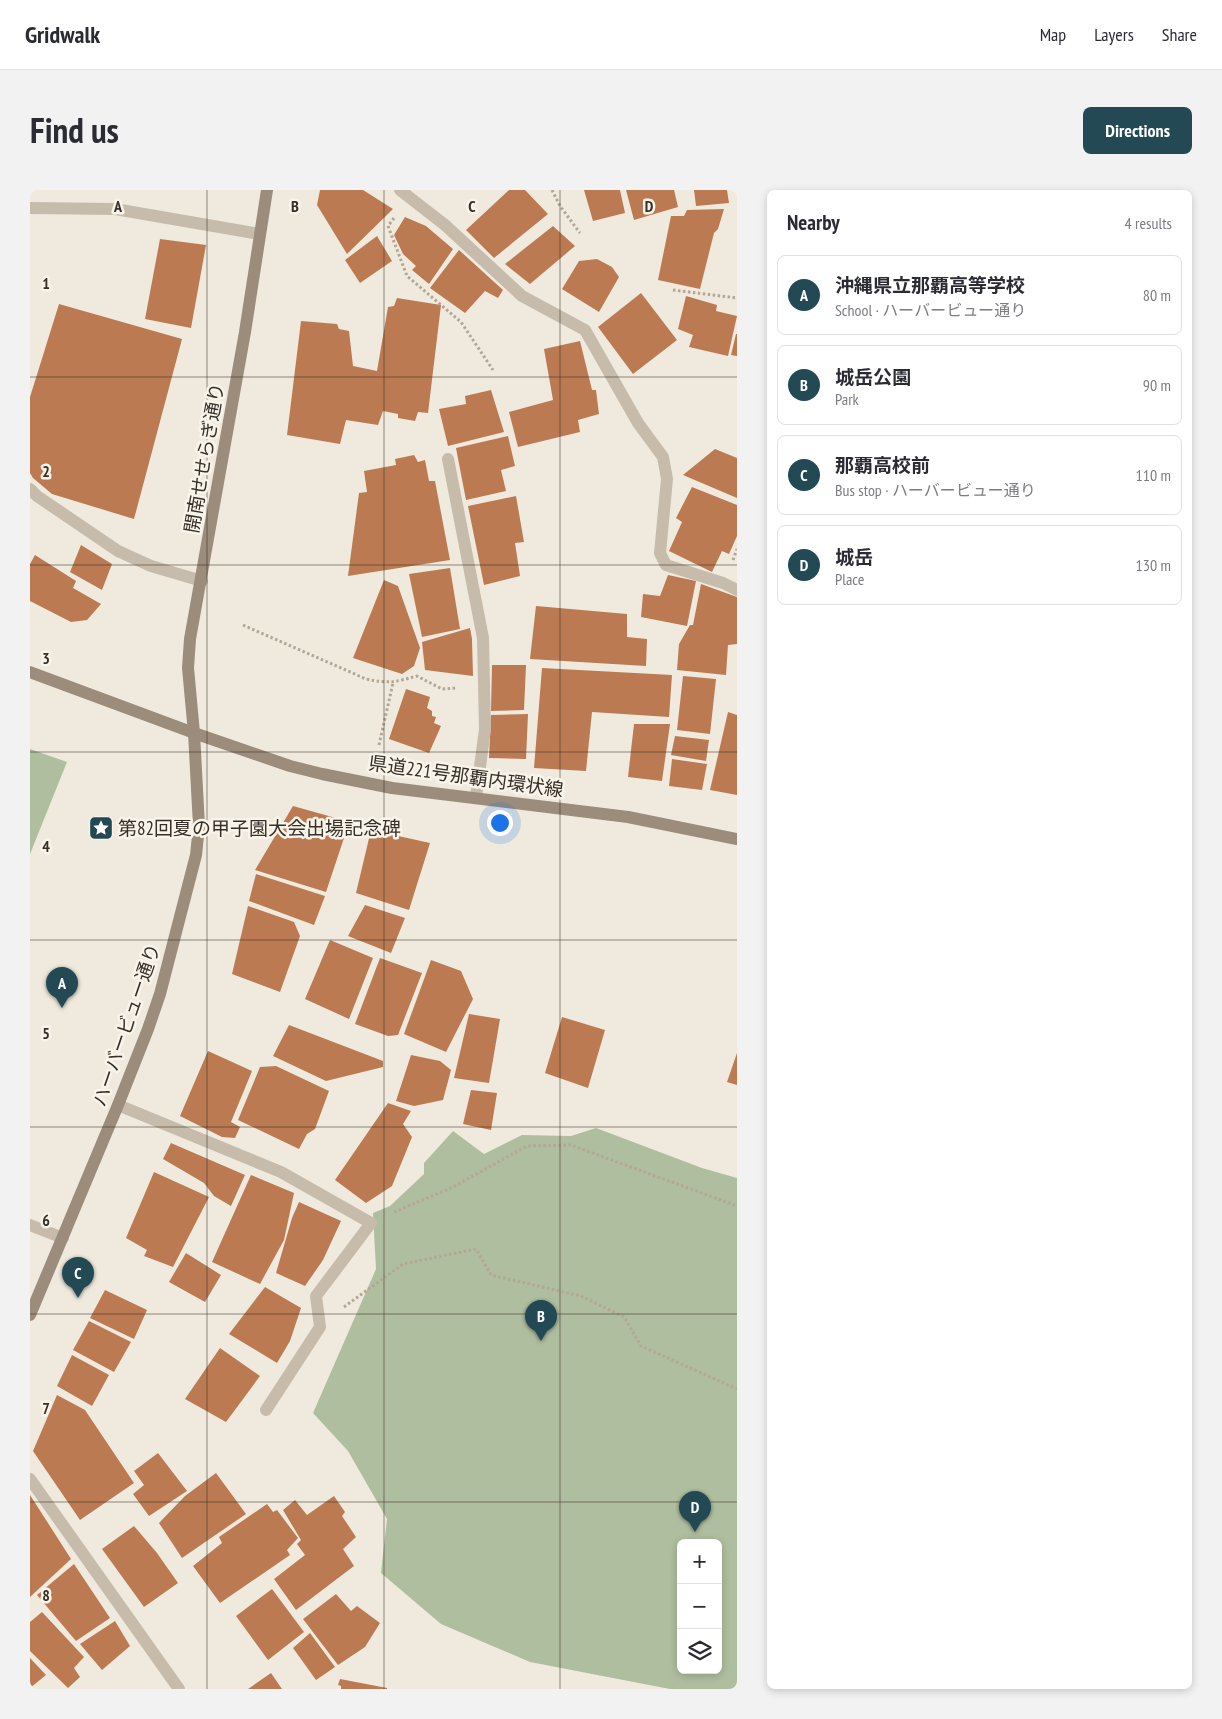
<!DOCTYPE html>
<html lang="en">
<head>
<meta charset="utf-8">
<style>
  :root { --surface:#fff; --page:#f2f2f3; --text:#2b2b33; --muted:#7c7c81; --line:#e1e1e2; --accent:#234954 }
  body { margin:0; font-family:"PT Sans Narrow","Noto Sans JP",sans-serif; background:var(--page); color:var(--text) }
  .controls { position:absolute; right:15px; bottom:15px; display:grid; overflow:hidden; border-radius:8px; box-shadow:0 2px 8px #0003 }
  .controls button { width:45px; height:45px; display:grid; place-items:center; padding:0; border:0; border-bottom:1px solid var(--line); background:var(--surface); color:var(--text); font:25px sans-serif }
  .you { position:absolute; left:469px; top:632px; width:18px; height:18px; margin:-12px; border:4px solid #fff; border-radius:50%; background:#1a73e8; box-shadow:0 0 0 8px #1a73e833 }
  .badge { display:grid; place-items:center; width:32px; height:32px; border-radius:50%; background:var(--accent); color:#fff; font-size:16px; font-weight:700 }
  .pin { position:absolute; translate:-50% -41px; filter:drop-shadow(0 1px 2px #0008) }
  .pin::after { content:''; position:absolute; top:26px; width:18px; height:15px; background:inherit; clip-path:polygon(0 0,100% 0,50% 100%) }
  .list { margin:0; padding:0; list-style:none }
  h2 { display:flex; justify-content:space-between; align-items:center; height:65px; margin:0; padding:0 20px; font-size:21px }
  h2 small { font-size:16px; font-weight:400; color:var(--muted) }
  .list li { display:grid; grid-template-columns:32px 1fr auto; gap:15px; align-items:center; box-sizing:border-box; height:80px; margin:0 10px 10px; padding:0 10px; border:1px solid var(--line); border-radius:8px }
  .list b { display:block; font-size:19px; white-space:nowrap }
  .list p { margin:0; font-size:16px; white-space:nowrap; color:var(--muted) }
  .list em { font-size:16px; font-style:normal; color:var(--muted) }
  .icon { flex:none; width:28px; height:28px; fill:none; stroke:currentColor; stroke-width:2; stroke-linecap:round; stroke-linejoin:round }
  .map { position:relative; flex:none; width:707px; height:1499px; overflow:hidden; border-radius:8px }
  header { display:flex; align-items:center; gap:30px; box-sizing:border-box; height:70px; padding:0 25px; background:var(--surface); border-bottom:1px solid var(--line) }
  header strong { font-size:24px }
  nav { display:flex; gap:28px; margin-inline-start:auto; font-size:18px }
  .intro { display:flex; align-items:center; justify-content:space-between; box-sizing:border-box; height:120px; padding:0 30px }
  h1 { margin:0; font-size:35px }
  .button { padding:12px 22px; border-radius:8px; background:var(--accent); color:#fff; font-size:18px; font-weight:700 }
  main { display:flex; gap:30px; padding:0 30px }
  aside { flex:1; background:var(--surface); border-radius:8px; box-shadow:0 2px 8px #0003 }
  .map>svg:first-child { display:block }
  .green { fill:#afbe9f; fill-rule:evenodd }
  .building { fill:#bb7a51 }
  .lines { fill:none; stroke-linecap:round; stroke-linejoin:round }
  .path { stroke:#b3a695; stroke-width:3; stroke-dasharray:2.5 2.5; stroke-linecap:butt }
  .lane { stroke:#c7bcab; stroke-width:12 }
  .street { stroke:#c7bcab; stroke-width:12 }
  .secondary { stroke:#9b8c7c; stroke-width:12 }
  .grid { fill:none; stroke:#362f29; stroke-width:1; stroke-opacity:0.55 }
  .labels { text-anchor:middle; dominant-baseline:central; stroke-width:5; stroke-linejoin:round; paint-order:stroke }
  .street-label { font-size:19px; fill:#362f29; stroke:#f8f4ea }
  .poi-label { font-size:19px; fill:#362f29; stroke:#f8f4ea; text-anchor:start }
  .grid-label { font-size:16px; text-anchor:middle; font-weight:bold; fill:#362f29; stroke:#f8f4ea; stroke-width:5; stroke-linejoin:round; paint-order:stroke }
</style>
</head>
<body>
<header>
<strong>Gridwalk</strong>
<nav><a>Map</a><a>Layers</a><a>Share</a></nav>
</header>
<div class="intro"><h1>Find us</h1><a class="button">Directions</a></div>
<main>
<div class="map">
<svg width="707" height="1499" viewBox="0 0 707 1499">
  <rect width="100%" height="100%" fill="#f0eade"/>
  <g class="green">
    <path d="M 0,559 L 37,572 L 0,664 Z"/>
    <path d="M 566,938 L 672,978 L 707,988 L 707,1499 L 640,1499 L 500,1472 L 411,1434 L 351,1383 L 357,1329 L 318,1261 L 283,1223 L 346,1079 L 343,1023 L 360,1016 L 394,984 L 394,973 L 423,941 L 454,964 L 492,945 L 541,946 ZM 651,1353 L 688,1353 L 688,1480 L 651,1480 Z"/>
  </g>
  <g class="building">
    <path d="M 290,0 L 333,0 L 363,19 L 317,64 L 287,15 Z"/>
    <path d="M 479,0 L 495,0 L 518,24 L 464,68 L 436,40 Z"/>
    <path d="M 554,0 L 590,0 L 595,23 L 563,31 Z"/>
    <path d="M 596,0 L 644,0 L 648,17 L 604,30 Z"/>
    <path d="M 664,0 L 697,0 L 699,13 L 666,16 Z"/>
    <path d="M 694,19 L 688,39 L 684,43 L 670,99 L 628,90 L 641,26 L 654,26 L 657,20 Z"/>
    <path d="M 375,27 L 396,36 L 423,59 L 399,94 L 382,80 L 386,76 L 373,64 L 364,45 Z"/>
    <path d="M 523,36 L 545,56 L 500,94 L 475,74 Z"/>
    <path d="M 347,46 L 362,71 L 330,93 L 315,70 Z"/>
    <path d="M 130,49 L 176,55 L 161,138 L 115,129 Z"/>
    <path d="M 429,60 L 473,100 L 468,108 L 455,101 L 435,123 L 400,98 Z"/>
    <path d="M 567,69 L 582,77 L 589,87 L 569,122 L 532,99 L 549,71 Z"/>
    <path d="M 611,103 L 647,150 L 603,184 L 568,137 Z"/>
    <path d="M 656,106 L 687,115 L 686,121 L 707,126 L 698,166 L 659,157 L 663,145 L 648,139 Z"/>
    <path d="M 367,108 L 411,115 L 398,223 L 388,222 L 385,231 L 368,228 L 368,224 L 353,221 L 348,235 L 316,230 L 310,254 L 257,245 L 271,131 L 307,134 L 309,139 L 319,141 L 323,176 L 347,181 L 358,117 L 364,116 Z"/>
    <path d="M 29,114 L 152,149 L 104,329 L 22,304 L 3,288 L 0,283 L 0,207 Z"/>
    <path d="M 706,144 L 707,144 L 707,166 L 701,165 Z"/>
    <path d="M 550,151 L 562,200 L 566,200 L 569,224 L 548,230 L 550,242 L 488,257 L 479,222 L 523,210 L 514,159 Z"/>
    <path d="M 461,200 L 474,242 L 418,256 L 409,219 L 436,214 L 435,206 Z"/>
    <path d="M 478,246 L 485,276 L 471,280 L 476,301 L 436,310 L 426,258 Z"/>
    <path d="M 685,259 L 707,268 L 707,308 L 653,285 Z"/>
    <path d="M 384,265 L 388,272 L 395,270 L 399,291 L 405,291 L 420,370 L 318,386 L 329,303 L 337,302 L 334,281 L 366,275 L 365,269 Z"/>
    <path d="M 662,297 L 707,315 L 707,346 L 699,364 L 692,361 L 682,382 L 639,361 L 652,332 L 646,328 Z"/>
    <path d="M 486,306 L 494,352 L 485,353 L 490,386 L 454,395 L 438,316 Z"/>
    <path d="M 51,355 L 82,374 L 72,400 L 40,382 Z"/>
    <path d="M 5,365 L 46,391 L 43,398 L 71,414 L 57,430 L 41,432 L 0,411 L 0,374 Z"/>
    <path d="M 420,378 L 430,439 L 392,447 L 379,384 Z"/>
    <path d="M 638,385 L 666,391 L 657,436 L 611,427 L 613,404 L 630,406 Z"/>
    <path d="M 354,390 L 368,396 L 390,458 L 384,476 L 372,484 L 323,468 Z"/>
    <path d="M 671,394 L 707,407 L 707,454 L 698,455 L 696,485 L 647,480 L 649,454 L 660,435 L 663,435 Z"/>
    <path d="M 506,416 L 597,424 L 597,447 L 617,449 L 616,476 L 500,469 Z"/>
    <path d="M 440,438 L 442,449 L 443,486 L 395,480 L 392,452 Z"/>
    <path d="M 462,475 L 496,475 L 494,520 L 461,521 Z"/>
    <path d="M 512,478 L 642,485 L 639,527 L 562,522 L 556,581 L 504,578 Z"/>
    <path d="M 653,486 L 686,489 L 680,544 L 647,540 Z"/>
    <path d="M 376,499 L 400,507 L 397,518 L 402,521 L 402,526 L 406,527 L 404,533 L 411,536 L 399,563 L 359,549 Z"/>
    <path d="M 698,522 L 707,525 L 707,605 L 680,600 Z"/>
    <path d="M 498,524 L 496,569 L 459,568 L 461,525 Z"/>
    <path d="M 604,534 L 640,534 L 632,591 L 598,587 Z"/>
    <path d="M 645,546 L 679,550 L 676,571 L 641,565 Z"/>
    <path d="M 642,569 L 677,574 L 672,600 L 639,596 Z"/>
    <path d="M 263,616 L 313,630 L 309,642 L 315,645 L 296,702 L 225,680 Z"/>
    <path d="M 341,640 L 400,653 L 379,720 L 326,703 Z"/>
    <path d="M 226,684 L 295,706 L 284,735 L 219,711 Z"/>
    <path d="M 335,715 L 375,728 L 361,763 L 318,746 Z"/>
    <path d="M 218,716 L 264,732 L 270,746 L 250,802 L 202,784 Z"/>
    <path d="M 300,750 L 343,768 L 319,829 L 275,809 Z"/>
    <path d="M 350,768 L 392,783 L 368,845 L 358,846 L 325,834 Z"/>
    <path d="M 401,770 L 431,781 L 443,809 L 416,862 L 374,844 Z"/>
    <path d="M 439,824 L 470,829 L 459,893 L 424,888 Z"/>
    <path d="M 532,827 L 575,840 L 558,898 L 515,883 Z"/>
    <path d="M 259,835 L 353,871 L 353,877 L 296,891 L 243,866 Z"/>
    <path d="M 178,861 L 222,881 L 201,932 L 210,937 L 205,948 L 192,947 L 150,926 Z"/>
    <path d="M 707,863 L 707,895 L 697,892 Z"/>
    <path d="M 381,865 L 410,871 L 421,880 L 413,910 L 384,916 L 366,911 Z"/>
    <path d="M 246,876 L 299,901 L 285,939 L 277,944 L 269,959 L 208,930 L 230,877 Z"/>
    <path d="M 441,900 L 467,903 L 461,940 L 433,934 Z"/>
    <path d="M 358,913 L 381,921 L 373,934 L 382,947 L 362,996 L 336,1013 L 305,990 Z"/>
    <path d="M 141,953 L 215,985 L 201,1016 L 184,1006 L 174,993 L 133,969 Z"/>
    <path d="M 124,982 L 179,1007 L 143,1077 L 114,1066 L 117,1060 L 96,1048 Z"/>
    <path d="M 221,985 L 264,1003 L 254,1050 L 230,1094 L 182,1072 Z"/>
    <path d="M 269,1012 L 311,1031 L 293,1070 L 275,1096 L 246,1083 L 262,1028 Z"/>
    <path d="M 156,1063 L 191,1085 L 175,1112 L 139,1092 Z"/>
    <path d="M 235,1097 L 271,1118 L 260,1151 L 247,1173 L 199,1144 Z"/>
    <path d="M 75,1100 L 117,1120 L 104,1149 L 60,1128 Z"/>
    <path d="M 59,1131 L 101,1152 L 84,1182 L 43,1160 Z"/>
    <path d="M 190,1158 L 230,1186 L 196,1232 L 155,1209 Z"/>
    <path d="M 42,1165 L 79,1185 L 62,1216 L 27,1196 Z"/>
    <path d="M 27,1205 L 55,1220 L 104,1293 L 50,1330 L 3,1261 Z"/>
    <path d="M 128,1263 L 157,1301 L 119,1326 L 103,1304 L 114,1295 L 104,1281 Z"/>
    <path d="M 186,1283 L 216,1324 L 152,1368 L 129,1333 L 155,1306 Z"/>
    <path d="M 0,1305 L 41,1369 L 0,1407 Z"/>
    <path d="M 304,1306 L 315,1322 L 312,1326 L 326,1347 L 313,1359 L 324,1376 L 266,1420 L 244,1389 L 275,1365 L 267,1354 L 271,1350 L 253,1320 L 265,1310 L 277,1325 Z"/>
    <path d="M 237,1314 L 243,1322 L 247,1320 L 268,1348 L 257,1360 L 260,1365 L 190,1413 L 163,1376 L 192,1353 L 189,1347 Z"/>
    <path d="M 104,1336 L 127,1363 L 148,1393 L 114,1417 L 72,1359 Z"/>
    <path d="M 44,1374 L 80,1428 L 46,1451 L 7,1405 Z"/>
    <path d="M 242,1399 L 274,1442 L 238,1470 L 206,1426 Z"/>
    <path d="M 306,1404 L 321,1421 L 327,1416 L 350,1433 L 335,1457 L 308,1475 L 273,1429 Z"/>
    <path d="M 12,1422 L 54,1467 L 44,1478 L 50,1487 L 38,1498 L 0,1461 L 0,1432 Z"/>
    <path d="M 85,1431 L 100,1456 L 72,1480 L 50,1454 Z"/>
    <path d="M 280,1443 L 305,1477 L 286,1490 L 263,1458 Z"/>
    <path d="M 0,1468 L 16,1485 L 0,1498 Z"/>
    <path d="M 241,1483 L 252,1499 L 218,1499 Z"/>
    <path d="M 310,1489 L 357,1498 L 357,1499 L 311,1499 L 311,1496 L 308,1495 Z"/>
  </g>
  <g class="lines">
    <g class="path">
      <path d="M 522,0 L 530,16 L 550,43"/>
      <path d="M 364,28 L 358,36 L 377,86 L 431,132 L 463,180"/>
      <path d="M 643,100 L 707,108"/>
      <path d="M 703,370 L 707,359"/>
      <path d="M 213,435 L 336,489 C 359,494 365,492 387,486 L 412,499 L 427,498"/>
      <path d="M 349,555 L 363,493"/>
      <path d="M 364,1022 L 421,998 L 497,956 L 541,955 L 707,1016"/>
      <path d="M 314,1117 L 373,1074 L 446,1059 L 461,1085 L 551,1106 L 594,1127 L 611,1156 L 707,1199"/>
    </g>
    <g class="lane">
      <path d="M 415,35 L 492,106 L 555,140 L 608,233 L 633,267 L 637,289 L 630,363 L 636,375 L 693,393 L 707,400"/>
      <path d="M 0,299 L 7,306 L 88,361 L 121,376 L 172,391"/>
      <path d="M 0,1035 L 33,1048"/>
    </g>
    <g class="street">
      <path d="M 370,0 L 415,35"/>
      <path d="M 0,18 L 85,19 L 230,44"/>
      <path d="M 418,269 L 453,448 L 455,539 L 446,607"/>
      <path d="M 88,915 L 251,982 L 341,1033 L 286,1106 L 290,1137 L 236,1220"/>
      <path d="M 0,1289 L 149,1499"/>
    </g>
    <g class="secondary">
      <path d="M 0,482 L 164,543 L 260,576 L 292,584 L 362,598 L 598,627 L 707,649"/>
      <path d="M 0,1125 L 88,915 L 118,839 L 130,804 L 159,692 L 166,665 L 169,636 L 164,543 L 158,478 L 160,449 L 215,142 L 237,0"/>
    </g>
  </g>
  <path class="grid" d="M 177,0 L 177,1499M 354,0 L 354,1499M 530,0 L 530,1499M 0,187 L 707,187M 0,375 L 707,375M 0,562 L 707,562M 0,750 L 707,750M 0,937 L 707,937M 0,1124 L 707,1124M 0,1312 L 707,1312"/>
  <defs>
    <symbol id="sight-square" viewBox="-11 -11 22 22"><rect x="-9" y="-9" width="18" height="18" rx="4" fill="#234954" stroke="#f8f4ea"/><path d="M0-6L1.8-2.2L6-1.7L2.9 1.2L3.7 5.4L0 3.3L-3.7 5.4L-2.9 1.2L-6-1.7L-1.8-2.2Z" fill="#fff"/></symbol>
  </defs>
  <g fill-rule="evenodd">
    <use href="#sight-square" x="57" y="624" width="28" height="28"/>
  </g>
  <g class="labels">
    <g class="street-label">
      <text transform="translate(174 268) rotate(-80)">開南せせらぎ通り</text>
      <text transform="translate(436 586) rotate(8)">県道221号那覇内環状線</text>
      <text transform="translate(96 835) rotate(-71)">ハーバービュー通り</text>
    </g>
    <g class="poi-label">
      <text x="88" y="638">第82回夏の甲子園大会出場記念碑</text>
    </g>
  </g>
  <g class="grid-label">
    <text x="88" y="22">A</text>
    <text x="265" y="22">B</text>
    <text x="442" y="22">C</text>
    <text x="619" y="22">D</text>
    <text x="16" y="99">1</text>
    <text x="16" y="287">2</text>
    <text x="16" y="474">3</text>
    <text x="16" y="662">4</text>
    <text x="16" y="849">5</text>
    <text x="16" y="1036">6</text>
    <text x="16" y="1224">7</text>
    <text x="16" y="1411">8</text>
  </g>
</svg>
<div class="controls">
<button>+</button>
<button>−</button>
<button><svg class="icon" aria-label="layers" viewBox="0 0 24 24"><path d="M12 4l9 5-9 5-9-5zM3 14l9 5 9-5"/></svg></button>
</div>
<div class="you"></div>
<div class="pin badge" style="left:32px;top:818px">A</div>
<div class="pin badge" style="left:511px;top:1151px">B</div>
<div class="pin badge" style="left:48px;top:1108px">C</div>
<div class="pin badge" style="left:665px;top:1342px">D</div>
</div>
<aside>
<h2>Nearby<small>4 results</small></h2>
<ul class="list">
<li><span class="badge">A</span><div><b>沖縄県立那覇高等学校</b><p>School · ハーバービュー通り</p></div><em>80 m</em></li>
<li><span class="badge">B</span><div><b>城岳公園</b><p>Park</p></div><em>90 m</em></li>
<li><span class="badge">C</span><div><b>那覇高校前</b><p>Bus stop · ハーバービュー通り</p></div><em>110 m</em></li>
<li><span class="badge">D</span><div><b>城岳</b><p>Place</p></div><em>130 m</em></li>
</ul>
</aside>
</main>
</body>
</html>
